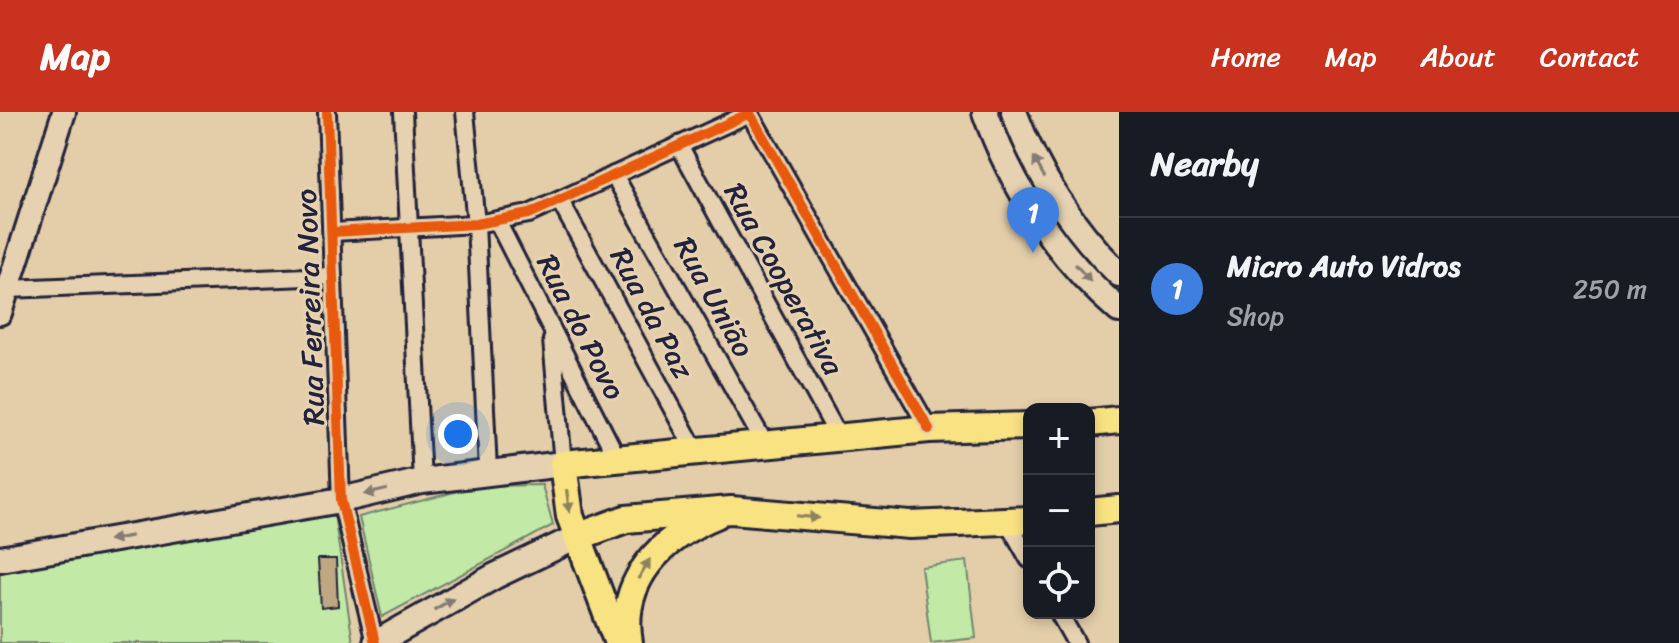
<!DOCTYPE html>
<html lang="en">
<head>
<meta charset="utf-8">
<style>
  :root { --surface:#171b24; --page:#242831; --text:#f1f3f6; --muted:#9ea1a6; --line:#363941; --accent:#c8321e }
  body { margin:0; font-family:Sriracha,sans-serif; background:var(--page); color:var(--text) }
  .controls { position:absolute; right:24px; bottom:24px; display:grid; overflow:hidden; border-radius:16px; box-shadow:0 4px 12px #0003 }
  .controls button { width:72px; height:72px; display:grid; place-items:center; padding:0; border:0; border-bottom:2px solid var(--line); background:var(--surface); color:var(--text); font:40px sans-serif }
  .you { position:absolute; left:458px; top:322px; width:28px; height:28px; margin:-20px; border:6px solid #fff; border-radius:50%; background:#1a73e8; box-shadow:0 0 0 12px #1a73e833 }
  .badge { display:grid; place-items:center; width:52px; height:52px; border-radius:50%; background:var(--accent); color:#fff; font-size:26px; font-weight:700 }
  .pin { position:absolute; translate:-50% -66px; filter:drop-shadow(0 2px 4px #0008) }
  .pin::after { content:''; position:absolute; top:42px; width:28px; height:24px; background:inherit; clip-path:polygon(0 0,100% 0,50% 100%) }
  .list { margin:0; padding:0; list-style:none }
  h2 { display:flex; justify-content:space-between; align-items:center; height:104px; margin:0; padding:0 32px; font-size:34px }
  h2 small { font-size:26px; font-weight:400; color:var(--muted) }
  .list li { display:grid; grid-template-columns:52px 1fr auto; gap:24px; align-items:center; box-sizing:border-box; height:144px; padding:0 32px; border-top:2px solid var(--line) }
  .list b { display:block; font-size:30px; white-space:nowrap }
  .list p { margin:0; font-size:26px; white-space:nowrap; color:var(--muted) }
  .list em { font-size:26px; font-style:normal; color:var(--muted) }
  .icon { flex:none; width:44px; height:44px; fill:none; stroke:currentColor; stroke-width:2; stroke-linecap:round; stroke-linejoin:round }
  .map { position:relative; flex:none; width:1119px; height:531px; overflow:hidden }
  header { display:flex; align-items:center; gap:48px; box-sizing:border-box; height:112px; padding:0 40px; background:var(--accent); color:#fff }
  header strong { font-size:38px }
  nav { display:flex; gap:44px; margin-inline-start:auto; font-size:28px }
  main { display:flex }
  aside { flex:1; background:var(--surface) }
  .map>svg:first-child { display:block }
  .green { fill:#c2eaa6; stroke:#728670; stroke-width:2 }
  .building { fill:#bfa782; stroke:#22223b; stroke-width:2 }
  .lines { fill:none; stroke-linecap:round; stroke-linejoin:round }
  .minor-casing { stroke:#22223b; stroke-width:22 }
  .tertiary-casing { stroke:#22223b; stroke-width:28 }
  .secondary-casing { stroke:#22223b; stroke-width:30 }
  .primary-casing { stroke:#22223b; stroke-width:32 }
  .minor { stroke:#e6d2b0; stroke-width:16 }
  .tertiary { stroke:#e6d2b0; stroke-width:22 }
  .secondary { stroke:#e6d2b0; stroke-width:24 }
  .primary { stroke:#f8e281; stroke-width:26 }
  .cycleway-casing { stroke:#e6d2b0; stroke-width:15 }
  .cycleway { stroke:#e8590c; stroke-width:10 }
  .oneway { fill:#847a76 }
  .oneway2 { fill:#8d825e }
  .labels { text-anchor:middle; dominant-baseline:central; stroke-width:6; stroke-linejoin:round; paint-order:stroke }
  .street-label { font-size:30px; fill:#22223b; stroke:#e6d2b0 }
</style>
</head>
<body>
<header>
<strong>Map</strong>
<nav><a>Home</a><a>Map</a><a>About</a><a>Contact</a></nav>
</header>
<main>
<div class="map">
<svg width="1119" height="531" viewBox="0 0 1119 531">
  <rect width="100%" height="100%" fill="#e3cea9"/>
  <filter id="ink" filterUnits="userSpaceOnUse"><feTurbulence type="fractalNoise" baseFrequency=".0125" numOctaves="2"/><feDisplacementMap in="SourceGraphic" scale="16" xChannelSelector="R" yChannelSelector="G"/><feConvolveMatrix kernelMatrix="1 2 1 2 8 2 1 2 1" color-interpolation-filters="sRGB"/></filter>
  <g filter="url(#ink)">
    <g class="green">
      <path d="M 542,373 L 553,413 L 382,505 L 359,405 L 478,374 Z"/>
      <path d="M 334,402 L 353,531 L 0,531 L 0,461 Z"/>
      <path d="M 967,449 L 976,526 L 931,531 L 921,455 Z"/>
    </g>
    <path class="building" d="M 318,447 L 336,447 L 338,494 L 321,496 Z"/>
    <g class="lines">
      <defs>
        <g id="minor">
          <path d="M 327,0 L 341,388 L 375,531"/>
          <path d="M 403,0 L 422,369"/>
          <path d="M 465,0 L 476,112 L 488,359"/>
          <path d="M 749,0 L 929,317"/>
          <path d="M 679,33 L 840,327"/>
          <path d="M 614,63 L 766,334"/>
          <path d="M 560,89 L 696,340"/>
          <path d="M 497,109 L 617,346"/>
          <path d="M 333,120 L 476,112 L 529,102 L 750,1"/>
          <path d="M 8,177 L 332,164"/>
          <path d="M 552,228 L 563,352"/>
          <path d="M 1008,410 L 1029,447"/>
          <path d="M 1059,501 L 1076,531"/>
        </g>
        <path id="tertiary" d="M 0,201 L 64,0"/>
        <g id="secondary">
          <path d="M 985,0 C 1012,76 1058,146 1119,198"/>
          <path d="M 1014,0 C 1037,62 1072,116 1119,162"/>
          <path d="M 0,447 L 341,388 L 422,369 L 563,352"/>
          <path d="M 376,531 L 495,464 L 577,425"/>
        </g>
        <g id="primary">
          <path d="M 1089,311 L 1119,308"/>
          <path d="M 1089,400 L 1119,397"/>
          <path d="M 577,425 L 626,407 L 731,398 L 910,413 L 1029,408"/>
          <path d="M 618,531 L 570,404 L 563,352 L 929,317 L 1029,314"/>
          <path d="M 629,531 C 618,468 662,425 716,403"/>
        </g>
      </defs>
      <use href="#minor" class="minor-casing"/>
      <use href="#tertiary" class="tertiary-casing"/>
      <use href="#secondary" class="secondary-casing"/>
      <use href="#primary" class="primary-casing"/>
      <use href="#minor" class="minor"/>
      <use href="#tertiary" class="tertiary"/>
      <use href="#secondary" class="secondary"/>
      <use href="#primary" class="primary"/>
      <defs>
        <g id="cycleway">
          <path d="M 327,0 L 341,388 L 375,531"/>
          <path d="M 749,0 L 929,317"/>
          <path d="M 333,120 L 476,112 L 529,102 L 750,1"/>
        </g>
      </defs>
      <use href="#cycleway" class="cycleway-casing"/>
      <use href="#cycleway" class="cycleway"/>
    </g>
    <defs><path id="oneway-solid" d="M-6-.8H1V-3.2L6.5 0L1 3.2V.8H-6Z" transform="scale(2)"/></defs>
    <g class="oneway">
      <use href="#oneway-solid" transform="translate(1039 55) rotate(-118)"/>
      <use href="#oneway-solid" transform="translate(1083 161) rotate(49)"/>
      <use href="#oneway-solid" transform="translate(376 380) rotate(167)"/>
      <use href="#oneway-solid" transform="translate(120 426) rotate(170)"/>
      <use href="#oneway-solid" transform="translate(444 492) rotate(-30)"/>
    </g>
    <g class="oneway2">
      <use href="#oneway-solid" transform="translate(568 389) rotate(83)"/>
      <use href="#oneway-solid" transform="translate(808 405) rotate(6)"/>
      <use href="#oneway-solid" transform="translate(644 457) rotate(-59)"/>
    </g>
  </g>
  <g class="labels">
    <g class="street-label">
      <text transform="translate(784 167) rotate(61)">Rua Cooperativa</text>
      <text transform="translate(714 185) rotate(61)">Rua União</text>
      <text transform="translate(310 195) rotate(-92)">Rua Ferreira Novo</text>
      <text transform="translate(652 201) rotate(62)">Rua da Paz</text>
      <text transform="translate(581 215) rotate(63)">Rua do Povo</text>
    </g>
  </g>
</svg>
<div class="controls">
<button>+</button>
<button>−</button>
<button><svg class="icon" aria-label="locate" viewBox="0 0 24 24"><circle cx="12" cy="12" r="6"/><path d="M12 2v4M12 18v4M2 12h4M18 12h4"/></svg></button>
</div>
<div class="you"></div>
<div class="pin badge" style="left:1033px;top:141px;background:#3f7fe0">1</div>
</div>
<aside>
<h2>Nearby<small></small></h2>
<ul class="list">
<li><span class="badge" style="background:#3f7fe0">1</span><div><b>Micro Auto Vidros</b><p>Shop</p></div><em>250 m</em></li>
</ul>
</aside>
</main>
</body>
</html>
